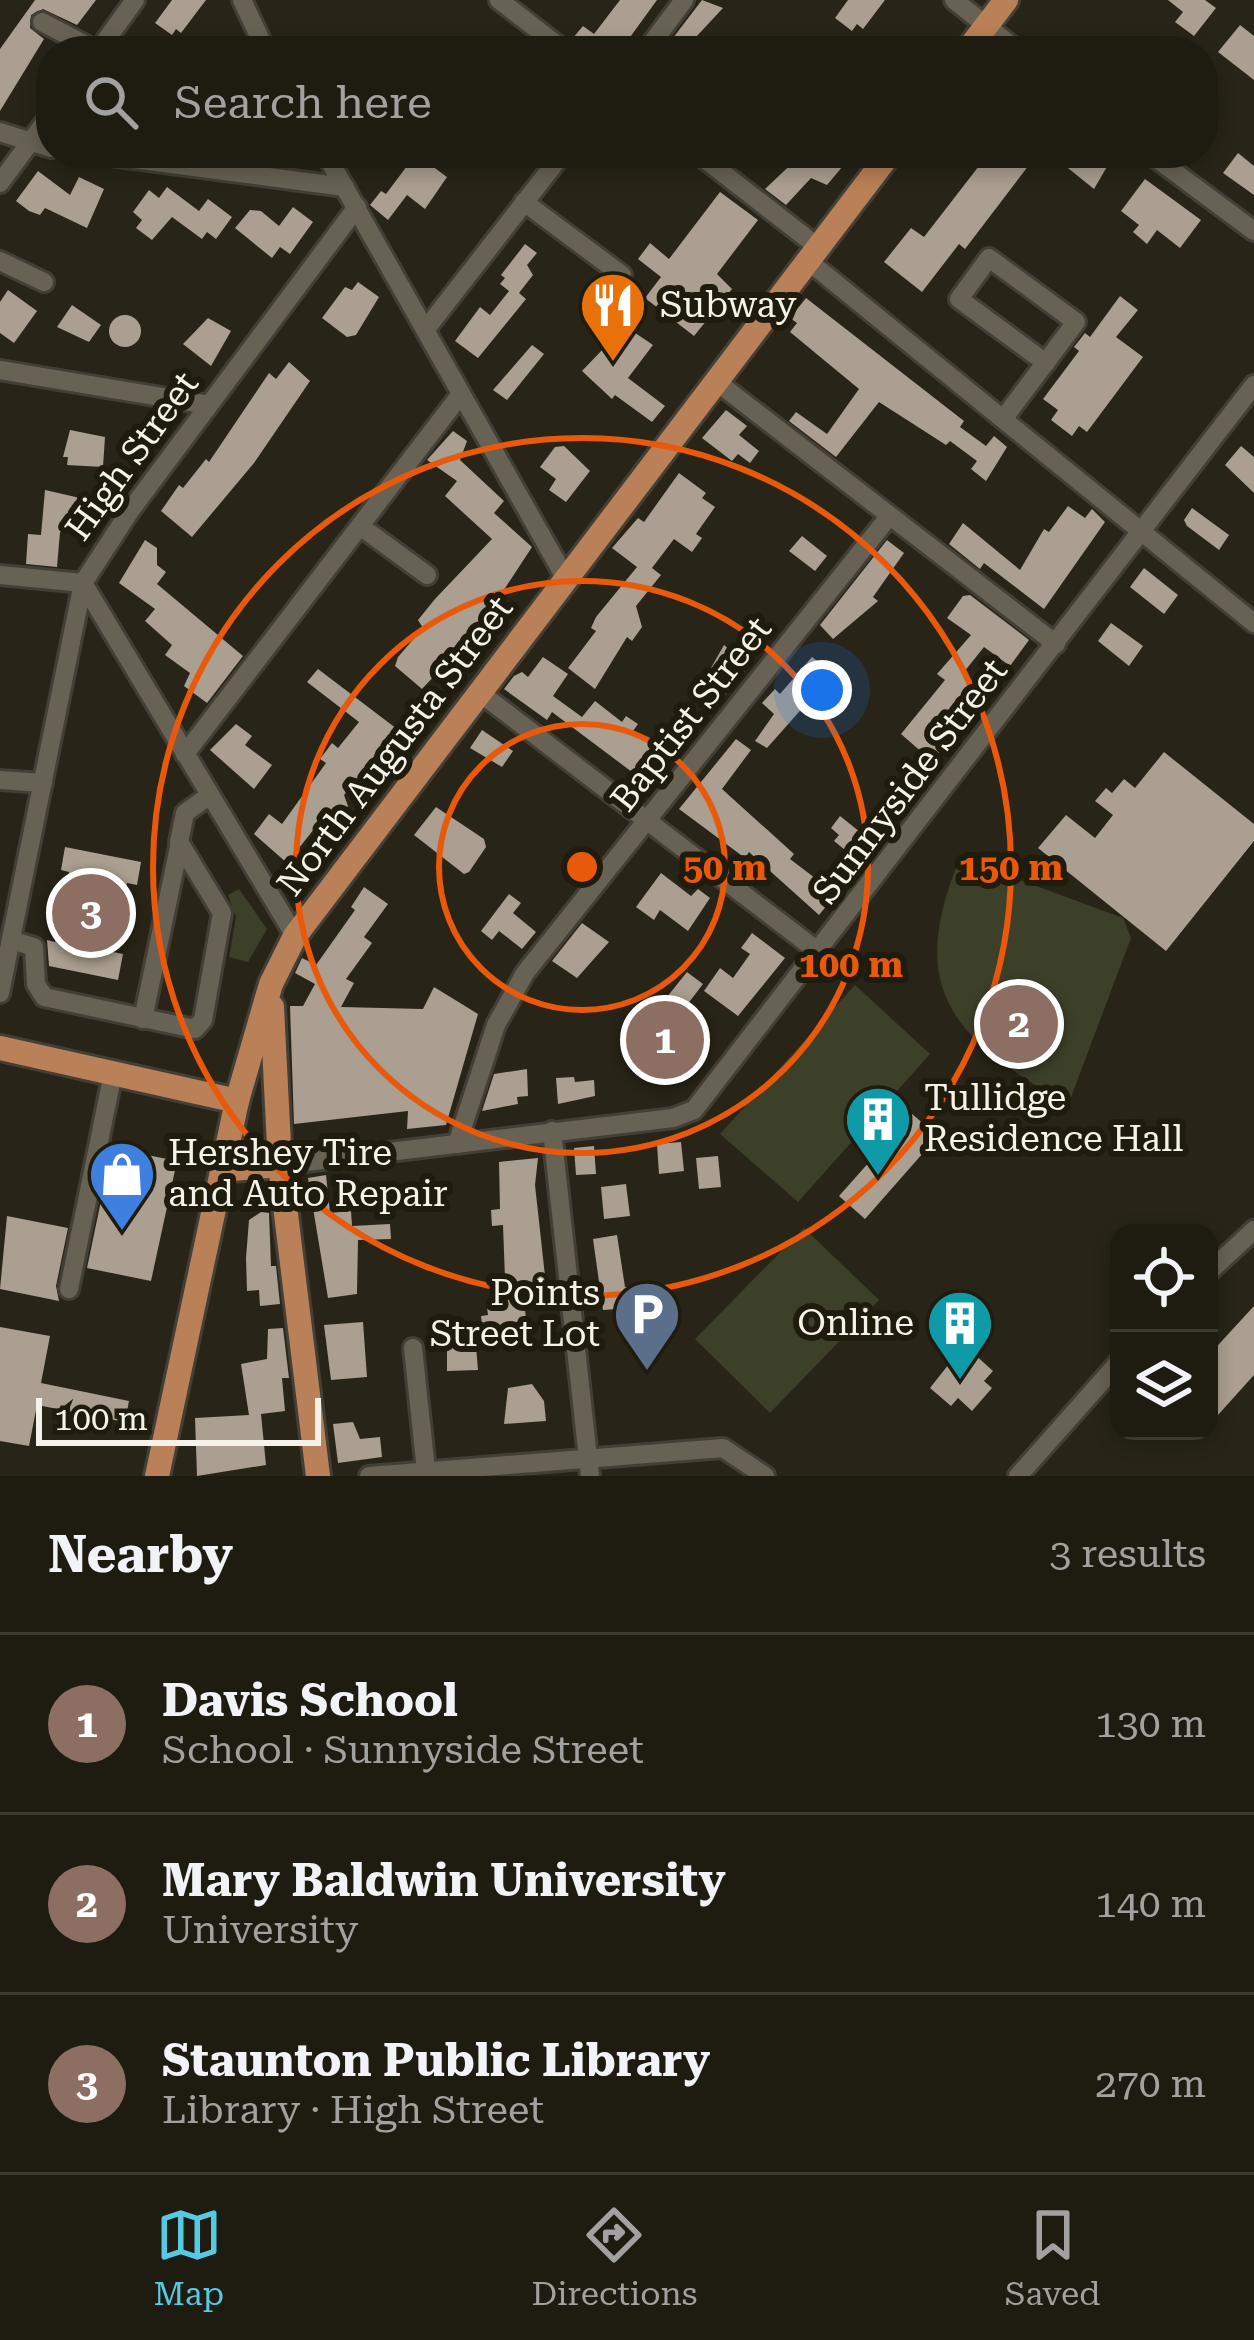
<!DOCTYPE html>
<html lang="en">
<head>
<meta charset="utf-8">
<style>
  :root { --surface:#1e1b11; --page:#2b281f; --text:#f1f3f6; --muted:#a1a19f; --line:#3c3931; --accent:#57c9e2 }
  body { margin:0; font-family:"Roboto Serif",serif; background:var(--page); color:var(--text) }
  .controls { position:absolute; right:36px; bottom:36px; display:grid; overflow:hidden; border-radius:24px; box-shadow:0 6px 18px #0003 }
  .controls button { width:108px; height:108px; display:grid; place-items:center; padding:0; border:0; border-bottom:3px solid var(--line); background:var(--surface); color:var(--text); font:60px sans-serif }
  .scale { position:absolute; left:36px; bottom:30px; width:285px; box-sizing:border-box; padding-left:12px; border:6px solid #f5f2e9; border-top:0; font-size:33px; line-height:42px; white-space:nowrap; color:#f5f2e9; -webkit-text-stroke:9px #1f1b0d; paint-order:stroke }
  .you { position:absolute; left:822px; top:690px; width:42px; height:42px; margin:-30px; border:9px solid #fff; border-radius:50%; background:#1a73e8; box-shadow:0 0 0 18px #1a73e833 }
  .badge { display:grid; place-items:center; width:78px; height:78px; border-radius:50%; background:var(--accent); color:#fff; font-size:39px; font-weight:700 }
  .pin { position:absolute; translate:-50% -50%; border:6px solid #fff; box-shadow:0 3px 12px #0006 }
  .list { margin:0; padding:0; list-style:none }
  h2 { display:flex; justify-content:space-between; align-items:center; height:156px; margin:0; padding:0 48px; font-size:51px }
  h2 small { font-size:39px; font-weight:400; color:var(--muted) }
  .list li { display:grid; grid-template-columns:78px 1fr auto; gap:36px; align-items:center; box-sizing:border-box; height:180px; padding:0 48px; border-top:3px solid var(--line) }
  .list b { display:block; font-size:45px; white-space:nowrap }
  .list p { margin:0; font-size:39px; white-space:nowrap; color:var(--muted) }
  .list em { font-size:39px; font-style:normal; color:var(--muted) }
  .icon { flex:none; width:66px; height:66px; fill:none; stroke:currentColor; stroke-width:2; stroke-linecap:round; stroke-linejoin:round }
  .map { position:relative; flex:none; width:1254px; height:1476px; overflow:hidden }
  .search { position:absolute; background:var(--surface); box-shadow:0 6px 18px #0003; left:36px; right:36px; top:36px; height:132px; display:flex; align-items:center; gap:30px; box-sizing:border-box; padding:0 42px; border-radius:48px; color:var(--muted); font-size:45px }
  .sheet { height:696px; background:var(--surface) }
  nav { display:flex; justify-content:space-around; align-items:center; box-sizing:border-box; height:168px; border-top:3px solid var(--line); background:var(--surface); font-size:33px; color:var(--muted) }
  nav a { display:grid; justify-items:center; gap:6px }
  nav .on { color:var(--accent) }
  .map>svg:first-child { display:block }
  .green { fill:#3d4029 }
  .building { fill:#aa9f90 }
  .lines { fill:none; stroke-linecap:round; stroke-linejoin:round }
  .minor-casing { stroke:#433f36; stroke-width:24 }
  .major-casing { stroke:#433f36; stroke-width:30 }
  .minor { stroke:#676253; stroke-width:18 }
  .major { stroke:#ba8057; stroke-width:24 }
  .ring { fill:none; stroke:#e8590c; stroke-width:6 }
  .labels { text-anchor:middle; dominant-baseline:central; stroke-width:12; stroke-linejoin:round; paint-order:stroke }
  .poi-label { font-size:36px; fill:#f5f2e9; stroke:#1f1b0d; text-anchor:start }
  .street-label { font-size:36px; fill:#f5f2e9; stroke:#1f1b0d }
  .centre { fill:#e8590c; stroke:#1f1b0d; stroke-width:6 }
  .ring-label { font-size:36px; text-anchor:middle; font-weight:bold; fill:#e8590c; stroke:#1f1b0d; stroke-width:12; stroke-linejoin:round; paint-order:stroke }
</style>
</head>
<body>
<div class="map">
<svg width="1254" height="1476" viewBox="0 0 1254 1476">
  <rect width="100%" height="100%" fill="#282417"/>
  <g class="green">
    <path d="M 960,858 L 1123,918 L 1131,938 L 1068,1105 C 955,1039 904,992 960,858 Z"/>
    <path d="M 239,889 L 267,929 L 248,962 L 229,957 L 236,917 L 228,895 Z"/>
    <path d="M 855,985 L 930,1054 L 798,1202 L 720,1134 Z"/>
    <path d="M 804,1228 L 879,1300 L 770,1413 L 695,1339 Z"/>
  </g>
  <g class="building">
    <path d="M 35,0 L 96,0 L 77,25 L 43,9 L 31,15 L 30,28 L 44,39 L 0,111 L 0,49 Z"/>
    <path d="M 172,0 L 206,0 L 181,33 L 176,29 L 172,35 L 155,23 Z"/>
    <path d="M 620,0 L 657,0 L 620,51 L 578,50 L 572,39 L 583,26 L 594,34 Z"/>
    <path d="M 702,0 L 723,8 L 683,51 L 663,51 Z"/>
    <path d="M 848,0 L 885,0 L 863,29 L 857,24 L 852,31 L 835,18 Z"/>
    <path d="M 1168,0 L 1205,0 L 1216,8 L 1194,36 L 1175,22 L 1183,12 Z"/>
    <path d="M 1240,25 L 1254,36 L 1254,80 L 1218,52 Z"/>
    <path d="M 803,153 L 827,153 L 843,166 L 827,185 L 811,178 L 786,205 L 765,189 Z"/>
    <path d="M 989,153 L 1013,153 L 1029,165 L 965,249 L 959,244 L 922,292 L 884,262 L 911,228 L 924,237 Z"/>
    <path d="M 1071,153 L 1115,153 L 1094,189 L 1063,164 Z"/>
    <path d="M 1238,153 L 1254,166 L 1254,195 L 1223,173 Z"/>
    <path d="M 416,154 L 447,177 L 425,209 L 407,195 L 388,220 L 370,205 L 381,191 L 386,194 Z"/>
    <path d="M 38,171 L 70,195 L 79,177 L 104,189 L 87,228 L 45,208 L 40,215 L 29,211 L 16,201 Z"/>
    <path d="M 1145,179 L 1201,220 L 1180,248 L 1157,230 L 1147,244 L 1133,232 L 1139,225 L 1121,211 Z"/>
    <path d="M 167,187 L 199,211 L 208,199 L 232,217 L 216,239 L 207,232 L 202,239 L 172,217 L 152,240 L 136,228 L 142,220 L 133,212 L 149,190 L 159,198 Z"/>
    <path d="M 720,192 L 758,220 L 717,274 L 732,289 L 694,336 L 645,298 L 661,277 L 638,259 L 650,243 L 669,259 Z"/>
    <path d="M 293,207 L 313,222 L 290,254 L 280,247 L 272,258 L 235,228 L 250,210 L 261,211 L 279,226 Z"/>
    <path d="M 525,244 L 537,253 L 527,265 L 533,275 L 519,293 L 526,299 L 478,358 L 455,341 L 480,307 L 490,315 L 509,291 L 500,284 L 505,278 L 501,275 Z"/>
    <path d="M 358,282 L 379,297 L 356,335 L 347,337 L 322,318 L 345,287 L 352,290 Z"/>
    <path d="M 8,290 L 37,311 L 14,343 L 0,333 L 0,302 Z"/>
    <path d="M 1120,296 L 1138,310 L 1116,337 L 1143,357 L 1087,432 L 1079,426 L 1072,436 L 1051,420 L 1058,410 L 1043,399 L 1079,351 L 1074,347 L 1085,333 L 1090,337 Z"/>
    <path d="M 806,298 L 964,421 L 960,427 L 986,446 L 994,436 L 1007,447 L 986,481 L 971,469 L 977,461 L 950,441 L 946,445 L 879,402 L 836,457 L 789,421 L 796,412 L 827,434 L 859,389 L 790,332 L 797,323 L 790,318 Z"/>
    <path d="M 72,305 L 101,325 L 89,342 L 57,327 Z"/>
    <circle cx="125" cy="331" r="16"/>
    <path d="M 208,318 L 231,331 L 211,366 L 183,344 Z"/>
    <path d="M 625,326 L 653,345 L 628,378 L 665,406 L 652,422 L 615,395 L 612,399 L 582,371 Z"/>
    <path d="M 532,345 L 544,354 L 507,400 L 493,390 Z"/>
    <path d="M 289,362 L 310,381 L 254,463 L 192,537 L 161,511 L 179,485 L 183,488 L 206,459 L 209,462 L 269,373 L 276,379 Z"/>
    <path d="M 726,410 L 747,426 L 739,435 L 759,451 L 750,463 L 738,454 L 732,461 L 702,438 Z"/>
    <path d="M 70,430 L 105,437 L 103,467 L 67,465 L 68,457 L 63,457 Z"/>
    <path d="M 453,431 L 467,441 L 460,460 L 504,501 L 494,513 L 532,547 L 479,628 L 422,689 L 395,666 L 398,657 L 423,628 L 418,620 L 435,599 L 492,539 L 445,496 L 457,481 L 427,460 Z"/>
    <path d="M 564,446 L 590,471 L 566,502 L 549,490 L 556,479 L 540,467 L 555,447 Z"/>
    <path d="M 1241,446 L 1254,457 L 1254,493 L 1225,465 Z"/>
    <path d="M 679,473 L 706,493 L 702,498 L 715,507 L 696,534 L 702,538 L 692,552 L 674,539 L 652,568 L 661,575 L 636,606 L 642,627 L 632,641 L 627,637 L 595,689 L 568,668 L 596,631 L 591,628 L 596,617 L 637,567 L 612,548 L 638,518 L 644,522 Z"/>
    <path d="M 45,490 L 80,498 L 78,532 L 60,532 L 57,567 L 26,564 L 28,534 L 41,535 Z"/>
    <path d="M 1068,506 L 1085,518 L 1092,509 L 1105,522 L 1044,609 L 984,563 L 980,569 L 949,544 L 963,523 L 1020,570 L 1044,529 L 1049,532 Z"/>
    <path d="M 1192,508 L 1229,535 L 1219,550 L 1187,526 L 1184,520 Z"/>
    <path d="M 802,536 L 827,556 L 815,571 L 789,551 Z"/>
    <path d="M 145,540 L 157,548 L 157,565 L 166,572 L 157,584 L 243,656 L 207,703 L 184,686 L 190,673 L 165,655 L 172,645 L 145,621 L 155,609 L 119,583 Z"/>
    <path d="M 887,540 L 904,553 L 873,597 L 878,601 L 833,639 L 820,625 Z"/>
    <path d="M 1144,568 L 1178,595 L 1164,614 L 1130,587 Z"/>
    <path d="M 970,595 L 1029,640 L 1010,666 L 984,647 L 964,672 L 969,686 L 959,700 L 972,711 L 932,761 L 901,734 L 945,680 L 937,674 L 971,635 L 947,618 L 963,596 Z"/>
    <path d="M 1111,623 L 1143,646 L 1129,666 L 1098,641 Z"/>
    <path d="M 724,645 L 749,666 L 714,708 L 698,691 Z"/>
    <path d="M 543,657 L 568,674 L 553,696 L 582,717 L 595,701 L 622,722 L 626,716 L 638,724 L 633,731 L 672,761 L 652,787 L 552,712 L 547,720 L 504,689 L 514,676 L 522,672 L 528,677 Z"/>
    <path d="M 812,657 L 831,673 L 829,678 L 767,748 L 755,741 L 774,714 L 762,703 L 775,689 L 780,694 Z"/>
    <path d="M 318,669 L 401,732 L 390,746 L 385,742 L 344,795 L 348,806 L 330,829 L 318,824 L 287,863 L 254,834 L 269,814 L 282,824 L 326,763 L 320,759 L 332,743 L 338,748 L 359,722 L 307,682 Z"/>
    <path d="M 236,724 L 252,736 L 245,745 L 272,765 L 254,789 L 210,750 Z"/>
    <path d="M 482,730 L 513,751 L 502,767 L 470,748 Z"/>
    <path d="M 736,739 L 751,750 L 722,789 L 794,854 L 790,859 L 836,894 L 819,915 L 749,852 L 745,858 L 679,809 Z"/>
    <path d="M 1164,752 L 1254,824 L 1254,841 L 1166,951 L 1038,848 L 1066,815 L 1095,838 L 1113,815 L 1095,801 L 1106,788 L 1112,793 L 1124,779 L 1135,788 Z"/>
    <path d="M 436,807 L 484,839 L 486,847 L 469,872 L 464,874 L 414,835 Z"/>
    <path d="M 840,816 L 865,836 L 850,854 L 834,841 L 839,835 L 831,828 Z"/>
    <path d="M 65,847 L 141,862 L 137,885 L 127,883 L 113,952 L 123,954 L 118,980 L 49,966 L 47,940 L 55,942 L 69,872 L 61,870 Z"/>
    <path d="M 661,873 L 691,896 L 698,889 L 710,898 L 688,931 L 660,910 L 654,920 L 636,907 Z"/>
    <path d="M 364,887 L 388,904 L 364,937 L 372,943 L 346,979 L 354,983 L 341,1007 L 423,1009 L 434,987 L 478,1014 L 446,1125 L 407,1129 L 408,1111 L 294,1124 L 290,1006 L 303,1006 L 315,984 L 295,973 L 302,958 L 316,965 L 355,910 L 351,907 Z"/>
    <path d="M 509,894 L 521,903 L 513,913 L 536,932 L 522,949 L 499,931 L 492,940 L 481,931 Z"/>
    <path d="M 582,923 L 609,942 L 577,978 L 552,961 Z"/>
    <path d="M 752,933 L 785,958 L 738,1016 L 704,991 L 720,968 L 733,978 L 750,954 L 741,948 Z"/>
    <path d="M 687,972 L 703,984 L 674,1022 L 697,1039 L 667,1079 L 622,1053 Z"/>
    <path d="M 527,1069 L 528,1096 L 517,1097 L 518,1104 L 482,1111 L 494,1074 Z"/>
    <path d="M 574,1077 L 575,1082 L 594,1080 L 595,1096 L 558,1104 L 556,1078 Z"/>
    <path d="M 912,1114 L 938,1136 L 865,1219 L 839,1196 Z"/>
    <path d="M 681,1142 L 684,1171 L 659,1174 L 657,1144 Z"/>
    <path d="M 594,1146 L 596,1174 L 576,1175 L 574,1148 Z"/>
    <path d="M 112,1148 L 177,1161 L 151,1281 L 87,1268 Z"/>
    <path d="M 718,1156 L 721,1187 L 699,1189 L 696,1158 Z"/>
    <path d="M 538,1158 L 535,1185 L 547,1294 L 524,1297 L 526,1321 L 517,1322 L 518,1331 L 483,1335 L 481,1316 L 488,1315 L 487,1307 L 506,1305 L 503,1225 L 492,1226 L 491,1210 L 500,1209 L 499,1162 Z"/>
    <path d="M 326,1175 L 330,1213 L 351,1211 L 352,1226 L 390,1224 L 391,1239 L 358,1240 L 357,1294 L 328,1298 L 308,1178 Z"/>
    <path d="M 626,1184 L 630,1216 L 604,1219 L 601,1187 Z"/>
    <path d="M 261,1212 L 269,1213 L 271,1266 L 276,1266 L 280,1304 L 260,1306 L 259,1290 L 247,1291 L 246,1258 L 249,1220 Z"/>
    <path d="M 7,1216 L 68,1228 L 56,1286 L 59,1301 L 0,1289 Z"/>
    <path d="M 617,1235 L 625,1287 L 660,1284 L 662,1306 L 603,1310 L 593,1239 Z"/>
    <path d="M 1254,1306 L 1254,1375 L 1209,1425 L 1209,1355 Z"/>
    <path d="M 363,1322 L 367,1377 L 331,1380 L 324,1325 Z"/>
    <path d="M 0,1327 L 50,1336 L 41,1383 L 129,1401 L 125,1422 L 37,1405 L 29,1446 L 0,1441 Z"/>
    <path d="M 283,1328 L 289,1378 L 282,1378 L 285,1411 L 261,1414 L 266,1465 L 197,1476 L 195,1418 L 249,1415 L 241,1364 L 267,1359 L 268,1329 Z"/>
    <path d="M 476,1346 L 478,1370 L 447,1371 L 447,1347 Z"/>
    <path d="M 972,1352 L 993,1371 L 984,1381 L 992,1388 L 972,1411 L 958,1398 L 951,1406 L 930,1388 L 956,1355 L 963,1361 Z"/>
    <path d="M 532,1384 L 544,1401 L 546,1421 L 504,1424 L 508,1388 Z"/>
    <path d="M 353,1422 L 360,1439 L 380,1437 L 382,1457 L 338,1463 L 333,1424 Z"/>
  </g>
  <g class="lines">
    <defs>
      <g id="minor">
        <path d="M 242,0 L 266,51"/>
        <path d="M 499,0 L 565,51"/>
        <path d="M 954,0 L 1018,51"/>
        <path d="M 42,22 L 97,51"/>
        <path d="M 98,51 L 135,0"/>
        <path d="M 646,51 L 684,0"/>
        <path d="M 0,132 L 51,148"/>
        <path d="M 88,153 L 345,187"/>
        <path d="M 325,153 L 566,579"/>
        <path d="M 697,153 L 818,247"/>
        <path d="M 1149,153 L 1254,231"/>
        <path d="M 0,183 L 51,114"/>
        <path d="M 524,202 L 622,275"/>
        <path d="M 807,260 L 1254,623"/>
        <path d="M 0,261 L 44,282"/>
        <path d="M 426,329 L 563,153"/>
        <path d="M 0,370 L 209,405"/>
        <path d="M 717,382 L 1056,644"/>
        <path d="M 1004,418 L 1076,322 L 989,258 L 959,299 L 1046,363"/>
        <path d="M 360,526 L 427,575"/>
        <path d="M 0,575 L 83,583 L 295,936"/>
        <path d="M 479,692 L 820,953"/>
        <path d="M 185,754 L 461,394"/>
        <path d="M 0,780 L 43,783"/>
        <path d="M 11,940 L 34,947 L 36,984 L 44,997 L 195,1029 L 203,1020 L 222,913 L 179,842 L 185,813 L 210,795"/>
        <path d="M 0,993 L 83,583 L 130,511 L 357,207"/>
        <path d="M 143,1019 L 179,847"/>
        <path d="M 552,1131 L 590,1476"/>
        <path d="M 457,1144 L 496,1025 L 525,973 L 887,519"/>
        <path d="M 280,1165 L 673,1118 L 694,1110 L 1254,385"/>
        <path d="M 1209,1272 L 1254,1230"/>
        <path d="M 69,1289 L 113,1073"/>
        <path d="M 413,1348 L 426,1470"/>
        <path d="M 369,1476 L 723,1448 L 765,1476"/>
        <path d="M 1018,1476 L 1119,1362"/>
      </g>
      <g id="major">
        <path d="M 967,51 L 1006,0"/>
        <path d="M 272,1007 L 280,1165 L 318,1476"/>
        <path d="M 0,1048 L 237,1101"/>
        <path d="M 222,1170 L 280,1165"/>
        <path d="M 157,1476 L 237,1101 L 271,984 L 295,936 L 890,153"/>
      </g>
    </defs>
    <use href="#minor" class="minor-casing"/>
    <use href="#major" class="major-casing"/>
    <use href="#minor" class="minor"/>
    <use href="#major" class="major"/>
  </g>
  <g class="ring">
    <circle cx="582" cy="867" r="143"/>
    <circle cx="582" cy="867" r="286"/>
    <circle cx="582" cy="867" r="429"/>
  </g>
  <defs>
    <symbol id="restaurant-pin" viewBox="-11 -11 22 30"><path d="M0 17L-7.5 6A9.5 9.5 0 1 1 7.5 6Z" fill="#e8710a" stroke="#1f1b0d"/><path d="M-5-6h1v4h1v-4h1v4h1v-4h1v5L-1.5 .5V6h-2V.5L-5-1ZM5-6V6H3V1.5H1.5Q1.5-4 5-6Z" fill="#fff"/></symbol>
    <symbol id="building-pin" viewBox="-11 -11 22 30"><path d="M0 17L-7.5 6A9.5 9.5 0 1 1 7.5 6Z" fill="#0f9aa8" stroke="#1f1b0d"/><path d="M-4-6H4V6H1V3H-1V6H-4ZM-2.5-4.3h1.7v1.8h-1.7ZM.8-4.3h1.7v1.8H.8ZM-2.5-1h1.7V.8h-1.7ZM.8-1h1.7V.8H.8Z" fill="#fff"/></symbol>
    <symbol id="shop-pin" viewBox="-11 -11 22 30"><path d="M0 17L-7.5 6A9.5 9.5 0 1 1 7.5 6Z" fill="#3f7fe0" stroke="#1f1b0d"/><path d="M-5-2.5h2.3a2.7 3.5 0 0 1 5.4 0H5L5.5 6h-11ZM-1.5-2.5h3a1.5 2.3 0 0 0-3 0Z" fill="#fff"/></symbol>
    <symbol id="parking-pin" viewBox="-11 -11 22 30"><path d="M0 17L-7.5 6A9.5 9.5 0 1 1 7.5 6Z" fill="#5c6f8a" stroke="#1f1b0d"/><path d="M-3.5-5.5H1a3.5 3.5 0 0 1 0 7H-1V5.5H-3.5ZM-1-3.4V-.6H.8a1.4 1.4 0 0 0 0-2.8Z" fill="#fff"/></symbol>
  </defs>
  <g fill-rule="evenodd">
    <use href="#restaurant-pin" x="575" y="267" width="76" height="104"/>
    <use href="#building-pin" x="840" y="1081" width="76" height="104"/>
    <use href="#shop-pin" x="84" y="1136" width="76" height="104"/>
    <use href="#parking-pin" x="609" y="1276" width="76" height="104"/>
    <use href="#building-pin" x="922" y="1285" width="76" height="104"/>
  </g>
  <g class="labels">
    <g class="poi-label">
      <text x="660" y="305">Subway</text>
      <text x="924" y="1098">Tullidge<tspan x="924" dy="41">Residence Hall</tspan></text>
      <text x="168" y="1153">Hershey Tire<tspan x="168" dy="41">and Auto Repair</tspan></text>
      <text x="600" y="1293" text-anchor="end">Points<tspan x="600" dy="41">Street Lot</tspan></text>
      <text x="914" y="1323" text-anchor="end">Online</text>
    </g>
    <g class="street-label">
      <text transform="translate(132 456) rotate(-54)">High Street</text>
      <text transform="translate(691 714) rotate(-52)">Baptist Street</text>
      <text transform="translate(395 746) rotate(-53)">North Augusta Street</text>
      <text transform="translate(910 781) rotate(-53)">Sunnyside Street</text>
    </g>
  </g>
  <circle cx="582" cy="867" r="18" class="centre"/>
  <g class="ring-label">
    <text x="725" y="880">50 m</text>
    <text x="1011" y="880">150 m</text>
    <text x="851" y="977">100 m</text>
  </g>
</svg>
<div class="controls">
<button><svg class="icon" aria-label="locate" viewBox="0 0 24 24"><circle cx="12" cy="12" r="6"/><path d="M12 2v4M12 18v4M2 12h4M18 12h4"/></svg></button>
<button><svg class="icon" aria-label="layers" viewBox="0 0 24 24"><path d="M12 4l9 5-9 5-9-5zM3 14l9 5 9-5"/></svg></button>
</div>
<div class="scale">100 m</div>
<div class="you"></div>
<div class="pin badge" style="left:665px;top:1040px;background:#8d6e63">1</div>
<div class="pin badge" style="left:1019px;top:1024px;background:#8d6e63">2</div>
<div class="pin badge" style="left:91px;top:913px;background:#8d6e63">3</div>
<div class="search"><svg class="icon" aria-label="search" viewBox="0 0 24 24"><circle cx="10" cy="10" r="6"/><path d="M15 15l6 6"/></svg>Search here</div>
</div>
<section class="sheet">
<h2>Nearby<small>3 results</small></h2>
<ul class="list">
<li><span class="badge" style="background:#8d6e63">1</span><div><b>Davis School</b><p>School · Sunnyside Street</p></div><em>130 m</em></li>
<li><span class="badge" style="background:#8d6e63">2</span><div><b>Mary Baldwin University</b><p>University</p></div><em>140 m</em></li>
<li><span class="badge" style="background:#8d6e63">3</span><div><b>Staunton Public Library</b><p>Library · High Street</p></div><em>270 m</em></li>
</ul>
</section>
<nav>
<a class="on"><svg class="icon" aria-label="map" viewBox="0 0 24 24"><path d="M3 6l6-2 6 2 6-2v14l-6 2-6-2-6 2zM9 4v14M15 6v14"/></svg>Map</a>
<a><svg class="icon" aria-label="directions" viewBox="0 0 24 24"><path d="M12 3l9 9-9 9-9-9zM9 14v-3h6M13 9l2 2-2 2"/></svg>Directions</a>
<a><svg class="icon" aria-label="saved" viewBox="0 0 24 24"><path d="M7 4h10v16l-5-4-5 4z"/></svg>Saved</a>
</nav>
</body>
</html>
